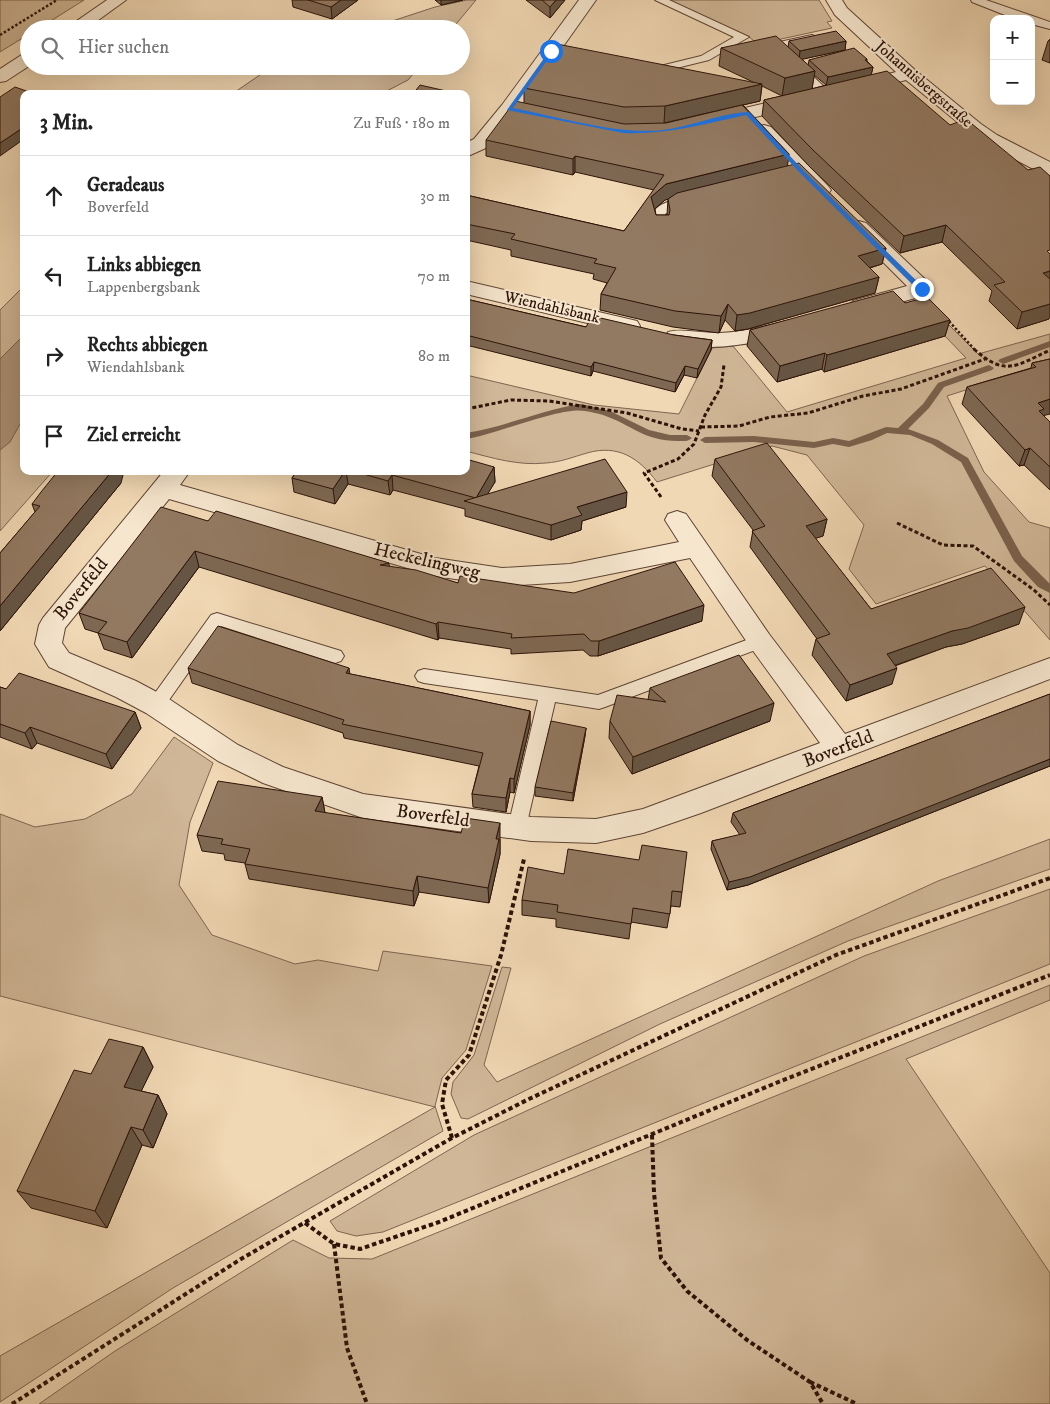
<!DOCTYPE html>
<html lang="de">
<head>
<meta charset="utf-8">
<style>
  :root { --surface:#fff; --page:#f6f6f6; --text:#222; --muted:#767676; --line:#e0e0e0 }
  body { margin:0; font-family:"IM FELL DW Pica",serif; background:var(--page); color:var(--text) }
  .controls { position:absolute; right:15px; top:15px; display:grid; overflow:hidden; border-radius:10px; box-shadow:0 5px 20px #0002 }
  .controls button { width:45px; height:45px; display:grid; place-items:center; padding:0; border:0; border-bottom:1px solid var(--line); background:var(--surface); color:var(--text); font:25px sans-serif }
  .stop { position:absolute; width:15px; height:15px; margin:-11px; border:4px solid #1a73e8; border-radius:50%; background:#fff }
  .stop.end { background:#1a73e8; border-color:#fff; box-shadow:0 1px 5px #0008 }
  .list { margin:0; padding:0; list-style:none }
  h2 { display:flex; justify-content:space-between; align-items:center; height:65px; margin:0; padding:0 20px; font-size:21px }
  h2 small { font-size:16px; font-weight:400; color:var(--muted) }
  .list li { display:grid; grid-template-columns:32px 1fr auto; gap:15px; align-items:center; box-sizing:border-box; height:80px; padding:0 20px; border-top:1px solid var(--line) }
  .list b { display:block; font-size:19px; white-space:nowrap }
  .list p { margin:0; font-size:16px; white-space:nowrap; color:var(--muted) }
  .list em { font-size:16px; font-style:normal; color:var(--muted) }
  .icon { flex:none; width:28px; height:28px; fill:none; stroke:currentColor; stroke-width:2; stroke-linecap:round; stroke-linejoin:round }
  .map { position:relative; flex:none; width:1050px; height:1404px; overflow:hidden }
  .search { position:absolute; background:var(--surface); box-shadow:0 5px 20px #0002; left:20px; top:20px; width:450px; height:55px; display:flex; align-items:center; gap:12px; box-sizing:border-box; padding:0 18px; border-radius:28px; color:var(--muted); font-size:19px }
  .panel { position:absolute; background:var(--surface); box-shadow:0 5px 20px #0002; left:20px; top:90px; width:450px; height:385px; border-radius:10px }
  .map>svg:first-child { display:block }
  .green { fill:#d0b797; stroke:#7e6550 }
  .water { fill:#ae957a; stroke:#7a614c }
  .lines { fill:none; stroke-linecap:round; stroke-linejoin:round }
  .stream { fill:#7a614c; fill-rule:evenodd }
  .service-casing { stroke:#5d4433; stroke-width:2 }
  .minor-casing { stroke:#5d4433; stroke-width:2 }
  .path-far2 { stroke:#2c1308; stroke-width:2.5; stroke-dasharray:2.5 2; stroke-linecap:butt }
  .path-far1 { stroke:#2c1308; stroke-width:3; stroke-dasharray:4 2.5; stroke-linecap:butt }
  .path { stroke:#2c1308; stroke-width:4; stroke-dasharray:4.5 3; stroke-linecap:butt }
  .service { fill:#f6e6ce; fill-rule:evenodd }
  .minor { fill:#f6e6ce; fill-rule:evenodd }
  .wall { fill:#7e6853; stroke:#2c1308; fill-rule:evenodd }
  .shaded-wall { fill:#654; stroke:#2c1308 }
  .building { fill:#927961; stroke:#2c1308 }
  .route { fill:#1a73e8 }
  .labels { text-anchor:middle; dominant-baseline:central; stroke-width:4; stroke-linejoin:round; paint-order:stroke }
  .far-street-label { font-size:16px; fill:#2c1308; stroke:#f6e6ce }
  .street-label { font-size:19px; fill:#2c1308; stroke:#f6e6ce }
</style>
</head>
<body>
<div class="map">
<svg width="1050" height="1404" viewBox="0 0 1050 1404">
  <rect width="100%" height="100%" fill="#f1d8b4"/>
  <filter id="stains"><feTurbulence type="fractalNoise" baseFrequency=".004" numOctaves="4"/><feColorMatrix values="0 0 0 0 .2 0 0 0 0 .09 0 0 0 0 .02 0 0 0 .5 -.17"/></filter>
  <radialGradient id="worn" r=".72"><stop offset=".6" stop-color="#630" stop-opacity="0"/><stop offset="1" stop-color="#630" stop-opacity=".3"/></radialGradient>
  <g class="green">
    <path d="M 0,0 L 84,0 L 38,29 L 29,29 L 29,34 L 0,52 Z"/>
    <path d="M 467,0 L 476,0 L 452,29 L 368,29 L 435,7 Z"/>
    <path d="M 668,0 L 819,0 L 832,21 L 827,22 L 832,28 L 758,44 L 749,37 Z"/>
    <path d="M 273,66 L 420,66 L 408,80 L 381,94 L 232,94 Z"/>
    <path d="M 24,286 L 24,471 L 53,471 L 0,531 L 0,310 Z"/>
    <path d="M 932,308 L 978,354 L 1050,334 L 1050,363 L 947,396 L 984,472 L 1029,522 L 1050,528 L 1050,640 L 985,566 L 876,604 L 849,569 L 864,525 L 807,455 L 772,446 L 657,482 C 639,458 618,444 587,453 C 573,457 561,462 546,463 C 519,466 492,458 466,451 L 466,375 L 594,405 L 679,414 L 712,348 L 733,346 L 787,412 L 966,358 L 921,311 Z"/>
    <path d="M 174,737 L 213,763 L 190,822 L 179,885 L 212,935 L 295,964 L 318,960 L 378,971 L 383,951 L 492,966 L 466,1050 L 442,1078 L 435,1106 L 443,1131 L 173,1288 L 0,1402 L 0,1356 L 435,1107 L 0,996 L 0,814 L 35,827 L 85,819 L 132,794 Z"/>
    <path d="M 1050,839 L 1050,869 L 848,941 L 660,1024 L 468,1119 L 461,1118 L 451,1094 L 453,1082 L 474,1055 L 502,967 L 511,968 L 484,1065 L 497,1082 L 938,881 Z"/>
    <path d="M 1050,889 L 1050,964 L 383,1232 L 356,1236 L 337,1231 L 330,1221 L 474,1135 L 864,956 Z"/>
    <path d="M 1050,985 L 1050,1000 L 906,1059 L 1050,1273 L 1050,1404 L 39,1404 L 115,1351 L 293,1240 L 329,1258 L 372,1259 Z"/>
  </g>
  <path class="water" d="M 24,335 L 24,417 L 10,442 L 0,450 L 0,359 Z"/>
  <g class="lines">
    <g class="stream">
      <path d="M 1050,341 L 1050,347 L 1006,363 L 1003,364 L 998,361 L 1000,359 Z"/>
      <path d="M 989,365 L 994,368 L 992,370 L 944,387 L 929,408 L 908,429 L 938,440 L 968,458 L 1022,556 L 1050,584 L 1050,593 L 1038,587 L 1014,561 L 961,462 L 932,444 L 910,435 L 887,433 L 872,440 L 849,447 L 833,444 L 814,448 L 754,442 L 705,443 L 700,440 L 705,437 L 754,436 L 814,442 L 833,438 L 849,441 L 886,427 L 898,428 L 923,404 L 938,383 Z"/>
      <path d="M 581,404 L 610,411 L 649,430 L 670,435 L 687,435 L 692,438 C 688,442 684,441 678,441 C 644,441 632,425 603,415 C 597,413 591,412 585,411 C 561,406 495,435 466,439 L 466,433 C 505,427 541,410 581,404 Z"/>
    </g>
    <defs>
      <g id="service">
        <path d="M 655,0 L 669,0 L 749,37 L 709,60 L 652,74 L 643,72 L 641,70 L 643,68 L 652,68 L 701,56 L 734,37 Z"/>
        <path d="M 971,0 L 986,0 L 1050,22 L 1050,29 L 1031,24 L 1031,19 L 1015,19 L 972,2 Z"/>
        <path d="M 812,35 L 818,38 L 816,40 L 782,48 L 830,92 L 832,94 L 830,96 L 822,96 L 768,46 L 770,44 Z"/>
        <path d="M 690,196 L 694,197 L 696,200 L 694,203 L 675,208 L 665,214 L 667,227 L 666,230 L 656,230 L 652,213 C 661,201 676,200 690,196 Z"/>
        <path d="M 217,613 L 341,651 L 344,656 L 341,661 L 335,663 L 221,626 L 162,710 L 156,712 L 150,710 L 147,705 L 150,700 L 211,615 Z"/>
        <path d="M 760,635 L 766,636 L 768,641 L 766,646 L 605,707 L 599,709 L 555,702 L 526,827 L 524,833 L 517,835 L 510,833 L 508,827 L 538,700 L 424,683 L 418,681 L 415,676 L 418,671 L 424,669 L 598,695 Z"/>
      </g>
      <g id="minor">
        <path d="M 107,0 L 126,0 L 86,29 L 65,29 Z"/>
        <path d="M 579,0 L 596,0 L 516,113 L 488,147 L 466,157 L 466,143 L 474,139 L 502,105 Z"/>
        <path d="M 826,0 L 842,0 L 847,8 L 915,70 L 981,124 L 997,135 L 1050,162 L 1050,176 L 1043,174 L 983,143 L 906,80 L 858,92 L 852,91 L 849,87 L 852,83 L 896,72 L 835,15 Z"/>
        <path d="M 29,53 L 29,66 L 6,81 L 0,82 L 0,69 L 23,54 Z"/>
        <path d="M 800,95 L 807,97 L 809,101 L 807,105 L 713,127 L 706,125 L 704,121 L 706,117 Z"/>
        <path d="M 764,125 L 771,127 L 828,186 L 831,190 L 828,194 L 821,196 L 814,194 L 757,135 L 755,131 L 757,127 Z"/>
        <path d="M 859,221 L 866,223 L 930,284 L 933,289 L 930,294 L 861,313 L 853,311 L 850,306 L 853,301 L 907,286 L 852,231 L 849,227 L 852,223 Z"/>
        <path d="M 466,281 L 637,321 L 640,326 L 637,331 L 629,333 L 466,294 Z"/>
        <path d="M 786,321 L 794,323 L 797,328 L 794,333 C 752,344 711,353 668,342 L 665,337 L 668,332 C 684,328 703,334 720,333 C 742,332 764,327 786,321 Z"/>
        <path d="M 164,471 L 190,471 L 180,485 L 435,558 L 502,568 L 570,564 L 679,542 L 665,520 L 668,514 L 677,511 L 686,514 L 769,634 L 845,734 L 1050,658 L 1050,679 L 701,813 L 643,833 L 596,843 L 531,841 L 363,818 L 263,783 L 218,761 L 146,713 L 116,697 L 49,667 L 35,644 L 39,625 L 43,618 ZM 169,499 L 435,576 L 502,586 L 570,582 L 690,558 L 751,648 L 820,743 L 643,809 L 596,819 L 531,817 L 363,794 L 283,767 L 238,745 L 166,697 L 136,681 L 69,653 L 62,643 L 65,628 Z"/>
      </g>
    </defs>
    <use href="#service" class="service-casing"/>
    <use href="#minor" class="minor-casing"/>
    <g class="path-far2">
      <path d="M 0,35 L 57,0"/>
      <path d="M 946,318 L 975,350"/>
    </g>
    <g class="path-far1">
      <path d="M 974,349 C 1005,377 1016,366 1050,350"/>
      <path d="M 466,409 L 511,400 L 549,401 L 627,413 L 682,429 L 699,431"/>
      <path d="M 701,427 L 739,426 L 770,417 L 808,413 L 863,396 L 901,389 L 985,359"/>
      <path d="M 661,497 L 644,473 L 678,459 L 694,444 L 705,415 L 721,387 L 724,365"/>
      <path d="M 897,523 L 943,545 L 973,546 L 1034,590 L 1050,605"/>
    </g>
    <g class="path">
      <path d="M 652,1135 L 654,1193 L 661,1258 L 687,1291 L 747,1340 L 810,1382 L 823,1404"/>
      <path d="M 452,1138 L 442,1104 L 446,1080 L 469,1055 L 501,955 L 524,859"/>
      <path d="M 305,1223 L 334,1244 L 360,1249 L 439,1222 L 776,1083 L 1050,975"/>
      <path d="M 334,1244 L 347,1348 L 367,1404"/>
      <path d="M 810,1382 L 857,1404"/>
      <path d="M 12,1404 L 241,1259 L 452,1138 L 529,1099 L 836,955 L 1050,878"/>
    </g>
    <use href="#service" class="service"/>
    <use href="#minor" class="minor"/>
  </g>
  <g class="wall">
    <path d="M 292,0 L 358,0 L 332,19 L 293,7 Z"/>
    <path d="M 435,0 L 463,0 L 441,5 Z"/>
    <path d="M 526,0 L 565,0 L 550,18 Z"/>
    <path d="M 1050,39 L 1050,63 L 1042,60 L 1048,41 Z"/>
    <path d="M 789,41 L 846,41 L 845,50 L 802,59 L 808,66 L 809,60 L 867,59 L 867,61 L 873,67 L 871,75 L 1049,319 L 1017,329 L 989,301 L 992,291 L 942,242 L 900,253 L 810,167 L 762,116 L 764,100 L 782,96 L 762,86 L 760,101 L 743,105 L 789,154 L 787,166 L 886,248 L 882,264 L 870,268 L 879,277 L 875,293 L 748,329 L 735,331 L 725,320 L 719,333 L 673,327 L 600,310 L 601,294 L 607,283 L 593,279 L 594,274 L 511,256 L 511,250 L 466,240 L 466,195 L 624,231 L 654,190 L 575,172 L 573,175 L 486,156 L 486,140 L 524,103 L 524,88 L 755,83 L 719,66 L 721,48 L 788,47 ZM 814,75 L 826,85 L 812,89 ZM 668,199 L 667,215 L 656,215 L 655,209 L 665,200 Z"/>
    <path d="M 466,299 L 586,327 L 674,335 L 712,340 L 711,350 L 697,378 L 684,375 L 675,392 L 593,371 L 591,376 L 466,345 Z"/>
    <path d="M 905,303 L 950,320 L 945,336 L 824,372 L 822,369 L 777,382 L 747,346 L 750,330 Z"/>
    <path d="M 1050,359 L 1044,416 L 1050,422 L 1050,490 L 1024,465 L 1019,466 L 962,404 L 967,387 L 1031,368 L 1032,363 Z"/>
    <path d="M 715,459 L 827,519 L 823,536 L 815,538 L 871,609 L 1019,624 L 962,644 L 946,647 L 895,666 L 892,684 L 846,701 L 812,655 L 816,639 L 817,639 L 750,547 L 753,530 L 712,476 Z"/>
    <path d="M 494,467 L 495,482 L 487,494 L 626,507 L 582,521 L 581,530 L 551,540 L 465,516 L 465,509 L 393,490 L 390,495 L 348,484 L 335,504 L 294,492 L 292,478 L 297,471 L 466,471 Z"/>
    <path d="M 121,483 L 0,631 L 0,553 L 35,512 L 32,504 Z"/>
    <path d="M 208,521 L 389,566 L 458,583 L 702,621 L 598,656 L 590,656 L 583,650 L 511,654 L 511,649 L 439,638 L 438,640 L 199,567 L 132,658 L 104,649 L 98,633 L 85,629 L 79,613 Z"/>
    <path d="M 188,668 L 350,674 L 530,711 L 530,725 L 514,793 L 510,792 L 506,812 L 473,807 L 472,794 L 479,766 L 344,738 L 343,733 L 192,683 Z"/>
    <path d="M 0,687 L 6,689 L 135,712 L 141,728 L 112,769 L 37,743 L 32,749 L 0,737 Z"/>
    <path d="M 650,688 L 770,721 L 632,774 L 609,738 L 610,721 L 648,700 Z"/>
    <path d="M 1050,694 L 1050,766 L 748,885 L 727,890 L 711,849 L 712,841 L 740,835 L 731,822 L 733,813 Z"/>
    <path d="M 586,728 L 585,736 L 573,801 L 535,796 L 535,787 Z"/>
    <path d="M 322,797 L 325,813 L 500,839 L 500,854 L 489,903 L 419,892 L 414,906 L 249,879 L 245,864 L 245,863 L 225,860 L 224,854 L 202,851 L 197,835 Z"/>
    <path d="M 564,874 L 682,892 L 680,907 L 671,906 L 667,928 L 631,922 L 629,939 L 556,927 L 556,919 L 522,915 L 522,900 Z"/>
    <path d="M 143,1047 L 153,1067 L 141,1091 L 158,1095 L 167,1114 L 153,1148 L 142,1145 L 107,1228 L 31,1208 L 17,1191 L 91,1074 Z"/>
  </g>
  <g class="shaded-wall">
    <path d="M 341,0 L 358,0 L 332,19 L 331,7 Z"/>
    <path d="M 441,0 L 463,0 L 441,5 Z"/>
    <path d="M 556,0 L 565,0 L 550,18 L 550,7 Z"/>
    <path d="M 846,41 L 845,50 L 799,60 L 800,51 Z"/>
    <path d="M 873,67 L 871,76 L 826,86 L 828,77 Z"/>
    <path d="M 815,71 L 812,89 L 782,96 L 785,78 Z"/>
    <path d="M 762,84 L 760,101 L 664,123 L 665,106 Z"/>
    <path d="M 24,127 L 24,139 L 0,156 L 0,143 Z"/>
    <path d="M 789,154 L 787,170 L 665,200 L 650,213 L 651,197 L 666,184 Z"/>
    <path d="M 575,156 L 575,172 L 573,175 L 573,159 Z"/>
    <path d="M 946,225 L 942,242 L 900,253 L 904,236 Z"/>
    <path d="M 886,248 L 882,264 L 855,272 L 858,256 Z"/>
    <path d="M 1050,271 L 1050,286 L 1043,273 Z"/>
    <path d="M 879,277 L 875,293 L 748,329 L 735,331 L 737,315 Z"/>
    <path d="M 728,304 L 725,320 L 719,333 L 721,316 Z"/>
    <path d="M 1050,304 L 1050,317 L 1049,319 L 1017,329 L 1022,312 Z"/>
    <path d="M 950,320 L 945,336 L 824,372 L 827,355 Z"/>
    <path d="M 712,340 L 711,350 L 697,378 L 698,369 Z"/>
    <path d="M 825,353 L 822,369 L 777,382 L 780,366 Z"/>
    <path d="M 594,362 L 593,371 L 591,376 L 591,367 Z"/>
    <path d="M 685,366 L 684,375 L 675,392 L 676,383 Z"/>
    <path d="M 1050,399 L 1050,414 L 1042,416 L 1038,426 L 1038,403 Z"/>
    <path d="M 1030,448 L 1024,465 L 1019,466 L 1025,450 Z"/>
    <path d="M 494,467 L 495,482 L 481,505 L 476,498 Z"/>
    <path d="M 112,471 L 124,471 L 121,483 L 0,631 L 0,606 Z"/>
    <path d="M 345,471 L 346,471 L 348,484 L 335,504 L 333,489 Z"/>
    <path d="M 392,475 L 393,490 L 390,495 L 388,481 Z"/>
    <path d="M 627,492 L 626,507 L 582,521 L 581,530 L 551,540 L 551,525 L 577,507 Z"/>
    <path d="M 827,519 L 823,536 L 802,543 L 806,526 Z"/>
    <path d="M 195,551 L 199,567 L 132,658 L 127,642 Z"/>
    <path d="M 389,563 L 390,579 L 380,565 Z"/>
    <path d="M 704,605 L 702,621 L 598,656 L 599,641 Z"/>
    <path d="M 1025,607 L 1019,624 L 962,644 L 946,647 L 882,670 L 887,654 L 952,631 Z"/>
    <path d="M 438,622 L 439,638 L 438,640 L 436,624 Z"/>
    <path d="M 349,668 L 351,682 L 346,673 Z"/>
    <path d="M 897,668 L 892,684 L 846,701 L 850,685 Z"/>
    <path d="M 774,703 L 770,721 L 632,774 L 633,757 Z"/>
    <path d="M 530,711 L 530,725 L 514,793 L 514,779 Z"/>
    <path d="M 135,712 L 141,728 L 112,769 L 106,754 Z"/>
    <path d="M 30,727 L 37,743 L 32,749 L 25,733 Z"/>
    <path d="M 586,728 L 585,736 L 573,801 L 573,793 Z"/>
    <path d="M 1050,759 L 1050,766 L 748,885 L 727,890 L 729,882 Z"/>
    <path d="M 510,778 L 510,792 L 506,812 L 506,798 Z"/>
    <path d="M 322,797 L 325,813 L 315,811 Z"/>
    <path d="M 500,823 L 500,854 L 489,903 L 488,888 L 496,839 Z"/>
    <path d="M 417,876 L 419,892 L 414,906 L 413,891 Z"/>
    <path d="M 143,1047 L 153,1067 L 134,1106 L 124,1087 Z"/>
    <path d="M 158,1095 L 167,1114 L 153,1148 L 143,1130 Z"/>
    <path d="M 131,1127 L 142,1145 L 107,1228 L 95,1211 Z"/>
  </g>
  <g class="building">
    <path d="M 308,0 L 341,0 L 331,7 Z"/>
    <path d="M 542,0 L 556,0 L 550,7 Z"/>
    <path d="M 836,31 L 846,41 L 800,51 L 789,41 Z"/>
    <path d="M 776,36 L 815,71 L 785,78 L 721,48 Z"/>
    <path d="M 557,44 L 762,84 L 665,106 L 624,107 L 524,88 Z"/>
    <path d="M 854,48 L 867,59 L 865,60 L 873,67 L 828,77 L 809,60 Z"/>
    <path d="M 887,71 L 950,125 L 966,119 L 1028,170 L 1040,167 L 1050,176 L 1050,250 L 1047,251 L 1050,254 L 1050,271 L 1043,273 L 1050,279 L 1050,304 L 1022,312 L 994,285 L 1005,282 L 946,225 L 904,236 L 813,150 L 764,100 Z"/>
    <path d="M 420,85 L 455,93 L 455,94 L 413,94 Z"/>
    <path d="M 15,87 L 35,94 L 24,94 L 24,127 L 0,143 L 0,97 Z"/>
    <path d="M 515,101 L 624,124 L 666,123 L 742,105 L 789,154 L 666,184 L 651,197 L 656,215 L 669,215 L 670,210 L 668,199 L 677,193 L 799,163 L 886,248 L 858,256 L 879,277 L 750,313 L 737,315 L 728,304 L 721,316 L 675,311 L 601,294 L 616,268 L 594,263 L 597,259 L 511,239 L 515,234 L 466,224 L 466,195 L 624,231 L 664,175 L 575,156 L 573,159 L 486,140 Z"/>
    <path d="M 893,291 L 905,303 L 927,297 L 950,320 L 827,355 L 825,353 L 780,366 L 750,330 Z"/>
    <path d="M 466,299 L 586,327 L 592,316 L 674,335 L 712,340 L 698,369 L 685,366 L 676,383 L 594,362 L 591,367 L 466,335 Z"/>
    <path d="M 1050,359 L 1050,399 L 1038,403 L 1044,409 L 1039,411 L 1050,422 L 1050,467 L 1030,448 L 1025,450 L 967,387 L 1036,367 L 1032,363 Z"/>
    <path d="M 767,443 L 827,519 L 806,526 L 871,609 L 991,568 L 1025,607 L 968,628 L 952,631 L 887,654 L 897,668 L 850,685 L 816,639 L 830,634 L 752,531 L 765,526 L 715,459 Z"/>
    <path d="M 466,459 L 494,467 L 476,498 L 392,475 L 388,481 L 353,471 L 466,471 Z"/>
    <path d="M 605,459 L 627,492 L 577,507 L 582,515 L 551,525 L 464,501 Z"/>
    <path d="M 58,471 L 112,471 L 0,606 L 0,553 L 40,506 L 32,504 L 41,492 Z"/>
    <path d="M 297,471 L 345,471 L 333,489 L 292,478 Z"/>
    <path d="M 161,507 L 208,521 L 216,511 L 389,563 L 380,565 L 416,570 L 458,583 L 460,576 L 574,593 L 675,562 L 704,605 L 599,641 L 591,641 L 584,634 L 511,638 L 512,634 L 438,622 L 436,624 L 195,551 L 127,642 L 98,633 L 107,622 L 79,613 Z"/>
    <path d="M 218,626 L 349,668 L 346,673 L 530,711 L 514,779 L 510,778 L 506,798 L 472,794 L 483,753 L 342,724 L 344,720 L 188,668 Z"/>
    <path d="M 739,655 L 774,703 L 633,757 L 610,721 L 617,695 L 666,702 L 650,688 Z"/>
    <path d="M 19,673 L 135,712 L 106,754 L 30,727 L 25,733 L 0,724 L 0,687 L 6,689 Z"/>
    <path d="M 1050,694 L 1050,759 L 750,877 L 729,882 L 712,841 L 746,833 L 733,813 Z"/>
    <path d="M 551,721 L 586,728 L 573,793 L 535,787 Z"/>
    <path d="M 218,781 L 322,797 L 315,811 L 461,833 L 465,818 L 500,823 L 496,839 L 499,839 L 488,888 L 417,876 L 413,891 L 245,864 L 250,849 L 221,844 L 223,839 L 197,835 Z"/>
    <path d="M 642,845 L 687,852 L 682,892 L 672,891 L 670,914 L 633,908 L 631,924 L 557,912 L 558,905 L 522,900 L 528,867 L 564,874 L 568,849 L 639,860 Z"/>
    <path d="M 109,1039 L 143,1047 L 124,1087 L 158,1095 L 143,1130 L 131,1127 L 95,1211 L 17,1191 L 74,1070 L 91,1074 Z"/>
  </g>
  <path class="route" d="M 550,50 L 554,51 L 513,108 C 559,117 617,135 663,130 C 689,127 725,112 749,112 L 804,171 L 925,289 L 919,291 L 800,173 L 746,115 C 705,124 665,135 623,133 L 507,110 Z"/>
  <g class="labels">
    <g class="far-street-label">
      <text transform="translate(924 84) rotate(41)">Johannisbergstraße</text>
      <text transform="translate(552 307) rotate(13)">Wiendahlsbank</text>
    </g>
    <g class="street-label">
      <text transform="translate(427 561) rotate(13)">Heckelingweg</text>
      <text transform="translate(81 589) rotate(-51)">Boverfeld</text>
      <text transform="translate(838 749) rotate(-21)">Boverfeld</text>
      <text transform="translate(433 816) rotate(8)">Boverfeld</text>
    </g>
  </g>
  <rect width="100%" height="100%" filter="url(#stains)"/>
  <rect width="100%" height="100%" fill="url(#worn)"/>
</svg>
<div class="controls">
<button>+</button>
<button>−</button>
</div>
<div class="stop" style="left:551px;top:51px"></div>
<div class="stop end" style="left:922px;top:289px"></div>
<div class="search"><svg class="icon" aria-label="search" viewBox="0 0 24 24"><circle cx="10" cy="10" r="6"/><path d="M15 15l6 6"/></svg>Hier suchen</div>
<section class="panel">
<h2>3 Min.<small>Zu Fuß · 180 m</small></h2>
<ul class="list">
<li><svg class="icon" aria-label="ahead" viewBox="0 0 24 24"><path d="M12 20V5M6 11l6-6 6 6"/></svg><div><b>Geradeaus</b><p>Boverfeld</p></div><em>30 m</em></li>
<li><svg class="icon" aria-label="left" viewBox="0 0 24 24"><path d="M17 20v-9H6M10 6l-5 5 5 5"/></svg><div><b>Links abbiegen</b><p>Lappenbergsbank</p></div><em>70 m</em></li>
<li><svg class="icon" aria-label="right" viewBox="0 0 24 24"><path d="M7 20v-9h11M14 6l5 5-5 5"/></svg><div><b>Rechts abbiegen</b><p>Wiendahlsbank</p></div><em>80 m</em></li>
<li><svg class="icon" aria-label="arrive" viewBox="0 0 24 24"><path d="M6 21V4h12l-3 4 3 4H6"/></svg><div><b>Ziel erreicht</b></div></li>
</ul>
</section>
</div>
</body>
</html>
